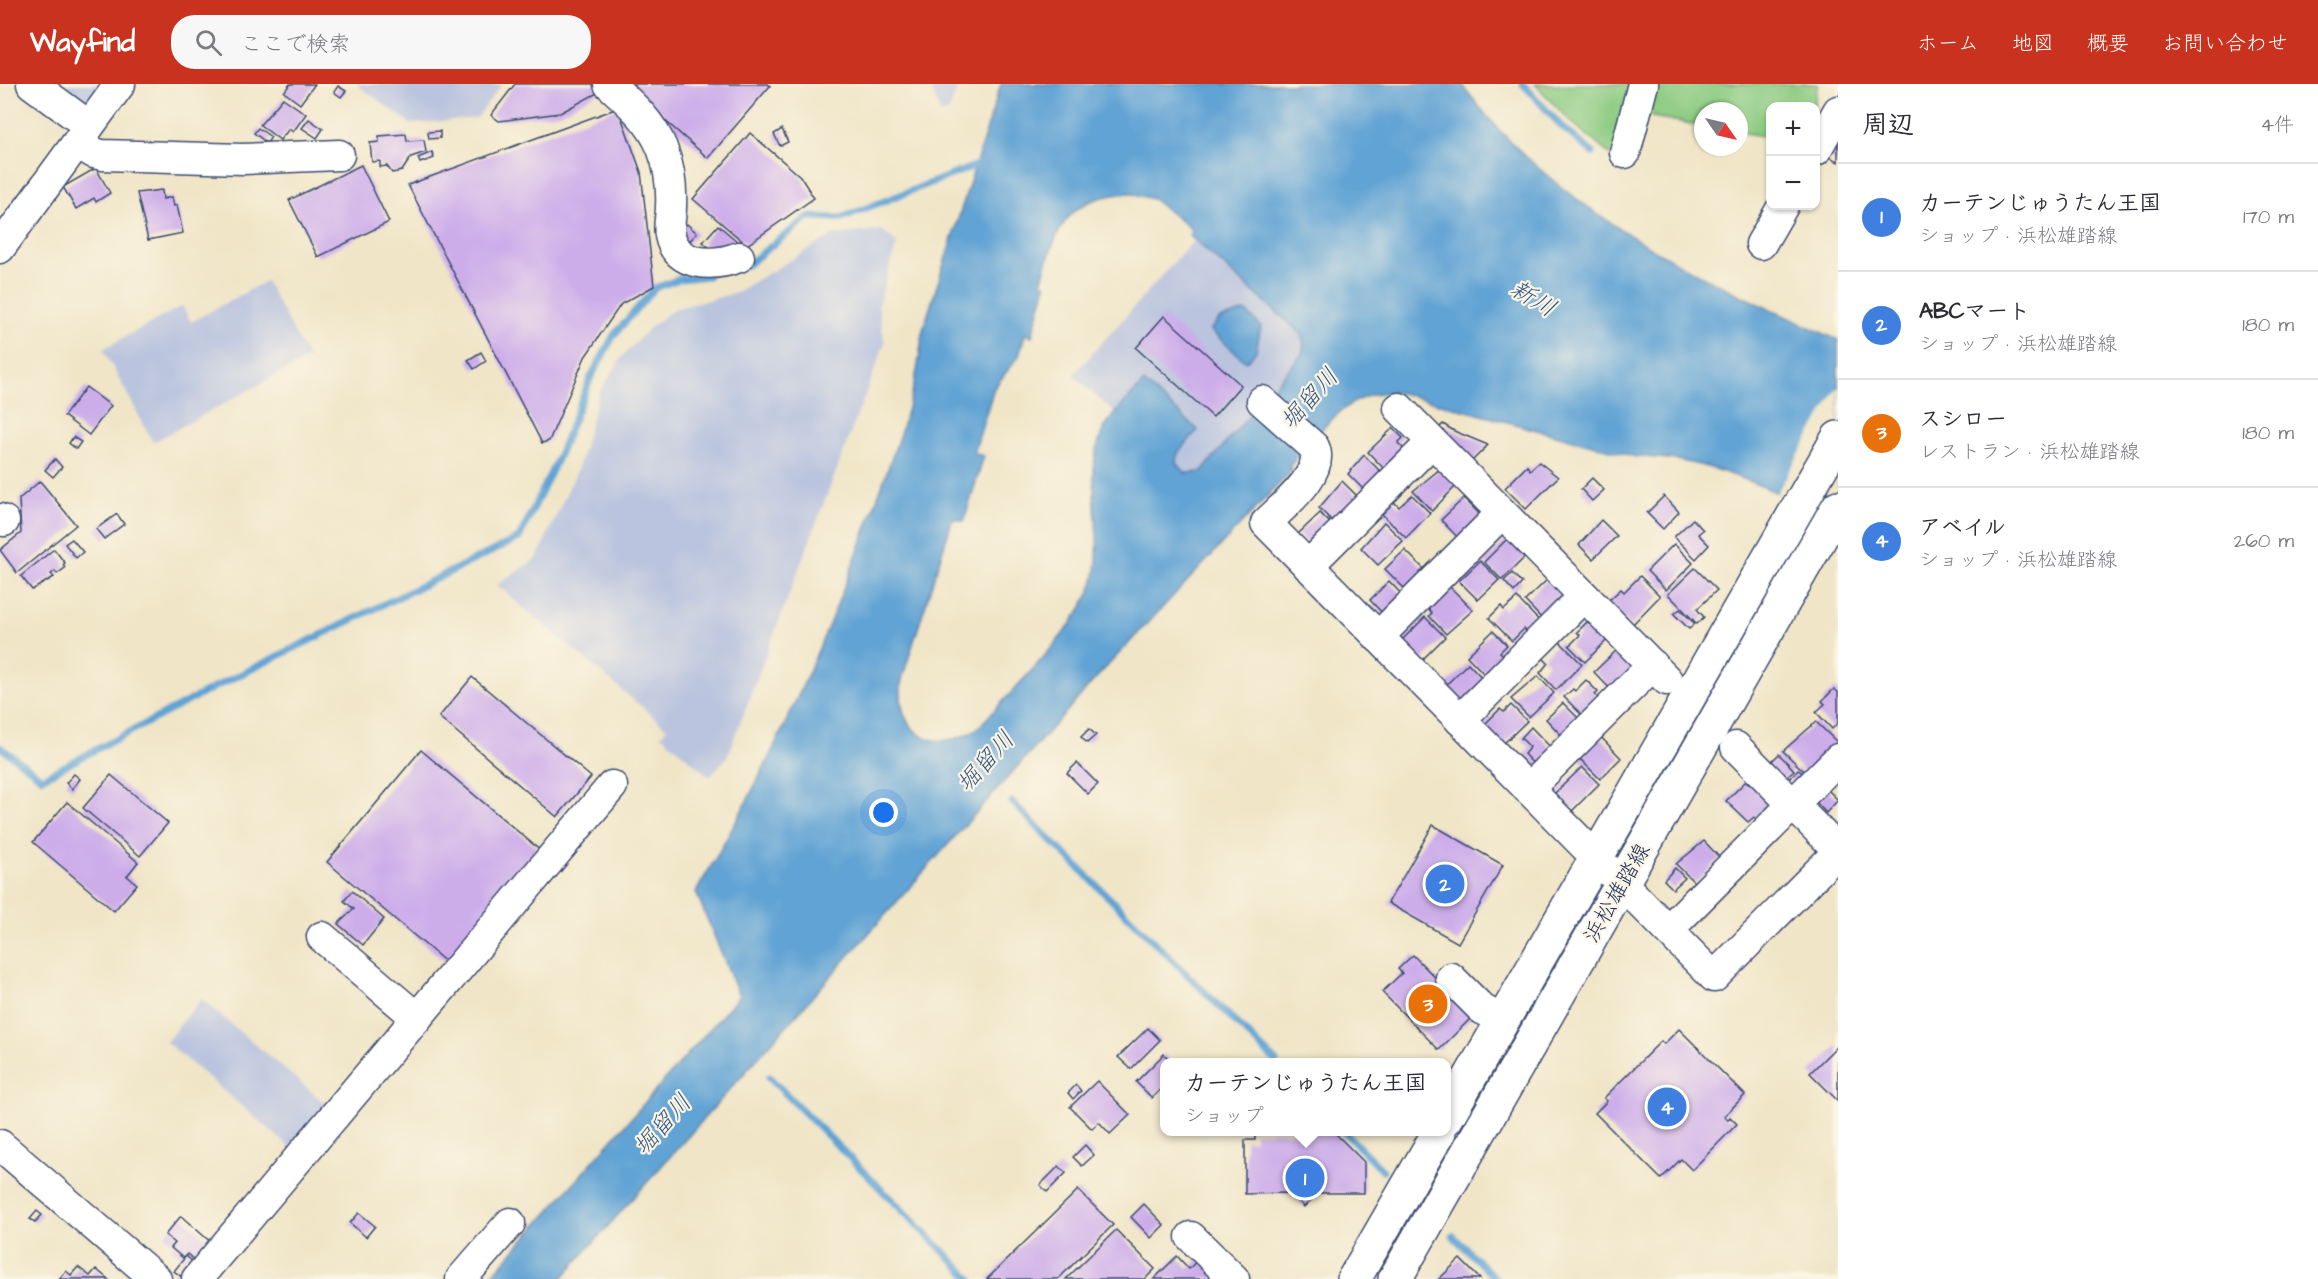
<!DOCTYPE html>
<html lang="ja">
<head>
<meta charset="utf-8">
<style>
  :root { --surface:#fff; --page:#f7f7f7; --text:#2b2b33; --muted:#7c7c81; --line:#e1e1e2; --accent:#c8321e }
  body { margin:0; font-family:"Architects Daughter","Klee One",sans-serif; background:var(--page); color:var(--text) }
  .controls { position:absolute; right:18px; top:18px; display:grid; overflow:hidden; border-radius:12px; box-shadow:0 2px 4px #0004 }
  .controls button { width:54px; height:54px; display:grid; place-items:center; padding:0; border:0; border-bottom:2px solid var(--line); background:var(--surface); color:var(--text); font:30px sans-serif }
  .compass { position:absolute; left:1694px; top:18px; width:54px; height:54px; border-radius:50%; background:var(--surface); box-shadow:0 2px 4px #0004; rotate:124deg }
  .you { position:absolute; left:884px; top:729px; width:21px; height:21px; margin:-15px; border:4px solid #fff; border-radius:50%; background:#1a73e8; box-shadow:0 0 0 9px #1a73e833 }
  .badge { display:grid; place-items:center; width:39px; height:39px; border-radius:50%; background:var(--accent); color:#fff; font-size:20px; font-weight:700 }
  .pin { position:absolute; translate:-50% -50%; border:3px solid #fff; box-shadow:0 2px 6px #0006 }
  .popup { position:absolute; left:1160px; top:974px; width:291px; height:78px; box-sizing:border-box; display:grid; place-content:center; border-radius:12px; background:var(--surface); filter:drop-shadow(0 2px 4px #0005); font-size:20px; white-space:nowrap; color:var(--muted) }
  .popup b { font-size:22px; color:var(--text) }
  .popup::after { content:''; position:absolute; left:50%; top:100%; margin-left:-12px; border:12px solid transparent; border-top-color:var(--surface) }
  .list { margin:0; padding:0; list-style:none }
  h2 { display:flex; justify-content:space-between; align-items:center; height:78px; margin:0; padding:0 24px; font-size:26px }
  h2 small { font-size:20px; font-weight:400; color:var(--muted) }
  .list li { display:grid; grid-template-columns:39px 1fr auto; gap:18px; align-items:center; box-sizing:border-box; height:108px; padding:0 24px; border-top:2px solid var(--line) }
  .list b { display:block; font-size:22px; white-space:nowrap }
  .list p { margin:0; font-size:20px; white-space:nowrap; color:var(--muted) }
  .list em { font-size:20px; font-style:normal; color:var(--muted) }
  .icon { flex:none; width:33px; height:33px; fill:none; stroke:currentColor; stroke-width:2; stroke-linecap:round; stroke-linejoin:round }
  .map { position:relative; flex:none; width:1838px; height:1195px; overflow:hidden }
  header { display:flex; align-items:center; gap:36px; box-sizing:border-box; height:84px; padding:0 30px; background:var(--accent); color:#fff }
  header strong { font-size:28px }
  nav { display:flex; gap:33px; margin-inline-start:auto; font-size:21px }
  .search { width:420px; height:54px; background:var(--page); display:flex; align-items:center; gap:15px; box-sizing:border-box; padding:0 21px; border-radius:24px; color:var(--muted); font-size:22px }
  main { display:flex }
  aside { flex:1; background:var(--surface) }
  .map>svg:first-child { display:block }
  .industrial { fill:#bac4de }
  .green { fill:#8bca81; stroke:#537c70; stroke-width:1.5 }
  .water { fill:#60a3d4; stroke:#3e6999; stroke-width:1.5; fill-rule:evenodd }
  .pier { fill:#f0e5c7 }
  .lines { fill:none; stroke-linecap:round; stroke-linejoin:round }
  .stream { stroke:#60a3d4; stroke-width:7 }
  .building { fill:#ccadea }
  .minor-casing { stroke:#3b4a6e; stroke-width:33 }
  .major-casing { stroke:#3b4a6e; stroke-width:36 }
  .minor { stroke:#fff; stroke-width:30 }
  .major { stroke:#fff; stroke-width:33 }
  .labels { text-anchor:middle; dominant-baseline:central; stroke-width:4.5; stroke-linejoin:round; paint-order:stroke }
  .street-label { font-size:22px; fill:#1b2f5e; stroke:#fcf5e5 }
  .water-label { font-size:24px; font-style:italic; fill:#335887; stroke:#fcf5e5 }
</style>
</head>
<body>
<header>
<strong>Wayfind</strong>
<div class="search"><svg class="icon" aria-label="search" viewBox="0 0 24 24"><circle cx="10" cy="10" r="6"/><path d="M15 15l6 6"/></svg>ここで検索</div>
<nav><a>ホーム</a><a>地図</a><a>概要</a><a>お問い合わせ</a></nav>
</header>
<main>
<div class="map">
<svg width="1838" height="1195" viewBox="0 0 1838 1195">
  <rect width="100%" height="100%" fill="#fcf5e5"/>
  <filter id="ink" filterUnits="userSpaceOnUse"><feTurbulence type="fractalNoise" baseFrequency=".0167" numOctaves="2"/><feDisplacementMap in="SourceGraphic" scale="12" xChannelSelector="R" yChannelSelector="G"/><feConvolveMatrix kernelMatrix="1 2 1 2 8 2 1 2 1" color-interpolation-filters="sRGB"/></filter>
  <filter id="wash" filterUnits="userSpaceOnUse"><feTurbulence type="fractalNoise" baseFrequency=".008" numOctaves="4" result="noise"/><feDisplacementMap in="SourceGraphic" scale="24" xChannelSelector="R" yChannelSelector="G"/><feGaussianBlur stdDeviation="1.35" result="paint"/><feColorMatrix in="noise" values="0 0 0 0 0 0 0 0 0 0 0 0 0 0 0 0 0 1.4 0 .05"/><feComposite in="paint" operator="in"/></filter>
  <g filter="url(#wash)">
    <rect width="100%" height="100%" fill="#f0e5c7"/>
    <g class="industrial">
      <path d="M 51,0 L 104,0 L 86,25 Z"/>
      <path d="M 356,0 L 502,0 L 477,34 L 411,40 Z"/>
      <path d="M 930,0 L 958,0 L 949,28 L 940,29 Z"/>
      <path d="M 882,146 L 897,159 L 878,222 L 885,259 L 727,673 L 710,693 L 661,651 L 667,644 L 497,501 L 537,474 L 578,384 L 599,309 L 622,273 L 647,246 L 674,225 L 735,209 L 833,151 Z"/>
      <path d="M 1194,156 L 1293,240 L 1300,249 L 1304,259 L 1302,270 L 1297,280 L 1201,388 L 1193,391 L 1185,389 L 1176,377 L 1178,369 L 1198,346 L 1145,298 L 1116,330 L 1073,291 Z"/>
      <path d="M 266,197 L 308,274 L 153,358 L 103,265 L 182,222 L 191,238 Z"/>
      <path d="M 201,915 L 333,1026 L 297,1069 L 166,958 Z"/>
    </g>
    <g class="green">
      <path d="M 1535,0 L 1634,0 L 1616,76 L 1568,35 Z"/>
      <path d="M 1651,0 L 1818,0 L 1814,22 L 1770,22 L 1770,53 L 1739,48 L 1739,27 L 1703,27 L 1703,42 L 1641,31 Z"/>
    </g>
    <g class="water">
      <path d="M 1001,0 L 1462,0 C 1551,126 1701,195 1838,256 L 1838,435 C 1773,408 1707,372 1636,373 L 1401,309 C 1350,301 1320,349 1289,383 L 1292,386 L 1099,591 L 561,1195 L 489,1195 L 739,912 L 696,808 C 770,684 829,551 877,415 C 896,362 918,306 922,249 ZM 1129,109 L 1153,115 L 1192,146 L 1189,151 L 1300,249 L 1304,259 L 1302,270 L 1201,388 L 1185,389 L 1176,377 L 1178,369 L 1198,346 L 1144,298 C 1130,314 1109,331 1101,351 C 1083,396 1105,449 1094,496 C 1083,540 1009,609 977,645 C 931,673 894,647 902,595 L 953,434 L 964,437 L 984,372 L 974,369 L 994,304 L 1019,272 L 1025,250 L 1032,252 L 1046,201 L 1041,199 C 1057,144 1065,114 1129,109 Z"/>
      <path d="M 1245,227 L 1261,242 L 1256,267 L 1246,278 L 1210,246 L 1220,235 Z"/>
    </g>
    <path class="pier" d="M 1838,303 L 1838,438 L 1775,412 Z"/>
    <g class="lines">
      <g class="stream">
        <path d="M 1523,0 L 1561,42 L 1593,69"/>
        <path d="M 747,181 L 808,133 L 841,134 L 982,79"/>
        <path d="M 0,663 L 42,694 L 219,601 L 519,454 L 556,378 L 591,293 L 614,251 L 655,204 L 679,195 L 708,192"/>
        <path d="M 1012,718 L 1276,978"/>
        <path d="M 769,993 L 971,1195"/>
        <path d="M 1344,1048 L 1383,1087"/>
        <path d="M 1453,1152 L 1496,1195"/>
      </g>
    </g>
    <g id="blocks">
      <g class="building">
        <path d="M 290,0 L 315,0 L 300,20 L 284,8 Z"/>
        <path d="M 515,0 L 595,0 L 603,6 L 560,29 L 499,37 L 491,31 Z"/>
        <path d="M 623,0 L 768,0 L 770,2 L 708,74 Z"/>
        <path d="M 338,2 L 346,7 L 341,13 L 334,8 Z"/>
        <path d="M 283,14 L 306,30 L 293,48 L 289,45 L 280,56 L 260,41 Z"/>
        <path d="M 618,24 L 641,88 L 654,202 L 621,220 L 585,273 L 549,357 L 542,359 L 408,101 Z"/>
        <path d="M 309,35 L 323,45 L 317,54 L 302,44 Z"/>
        <path d="M 258,44 L 271,53 L 267,59 L 254,49 Z"/>
        <path d="M 782,45 L 788,58 L 780,62 L 774,50 Z"/>
        <path d="M 440,47 L 440,54 L 429,55 L 428,48 Z"/>
        <path d="M 750,49 L 800,92 L 814,114 L 747,161 L 693,115 Z"/>
        <path d="M 406,50 L 407,57 L 424,56 L 426,68 L 411,73 L 402,87 L 392,89 L 387,82 L 380,83 L 380,77 L 372,78 L 370,59 L 379,58 L 379,52 Z"/>
        <path d="M 1838,52 L 1838,78 L 1827,71 Z"/>
        <path d="M 432,68 L 434,74 L 420,79 L 418,74 Z"/>
        <path d="M 361,81 L 389,138 L 318,173 L 289,116 Z"/>
        <path d="M 96,84 L 110,109 L 96,118 L 94,114 L 76,125 L 63,103 Z"/>
        <path d="M 162,106 L 163,115 L 172,113 L 174,122 L 177,121 L 183,149 L 148,156 L 137,109 Z"/>
        <path d="M 687,140 L 697,149 L 685,162 L 676,154 Z"/>
        <path d="M 718,141 L 737,157 L 722,174 L 703,158 Z"/>
        <path d="M 1164,232 L 1241,301 L 1213,333 L 1136,264 Z"/>
        <path d="M 481,268 L 486,277 L 474,285 L 468,276 Z"/>
        <path d="M 86,303 L 111,322 L 89,351 L 64,332 Z"/>
        <path d="M 1443,340 L 1454,347 L 1488,361 L 1469,380 L 1433,350 Z"/>
        <path d="M 1393,344 L 1403,354 L 1398,359 L 1405,366 L 1385,386 L 1368,368 Z"/>
        <path d="M 73,353 L 81,358 L 76,365 L 69,359 Z"/>
        <path d="M 1364,371 L 1385,392 L 1367,409 L 1348,390 Z"/>
        <path d="M 55,375 L 62,383 L 53,393 L 45,386 Z"/>
        <path d="M 1539,378 L 1558,393 L 1526,425 L 1505,404 L 1527,382 L 1530,386 Z"/>
        <path d="M 1440,385 L 1456,402 L 1432,427 L 1413,407 Z"/>
        <path d="M 1592,394 L 1604,406 L 1592,417 L 1581,405 Z"/>
        <path d="M 40,397 L 76,441 L 17,489 L 0,466 L 21,449 L 19,415 Z"/>
        <path d="M 1342,397 L 1364,419 L 1334,439 L 1319,424 Z"/>
        <path d="M 1412,411 L 1430,429 L 1406,454 L 1381,429 L 1393,417 L 1399,423 Z"/>
        <path d="M 1664,412 L 1679,428 L 1663,445 L 1647,429 Z"/>
        <path d="M 1464,414 L 1483,434 L 1461,457 L 1441,436 Z"/>
        <path d="M 1320,429 L 1336,445 L 1314,466 L 1298,450 Z"/>
        <path d="M 117,430 L 124,440 L 104,455 L 96,445 Z"/>
        <path d="M 1693,435 L 1703,446 L 1698,450 L 1709,461 L 1696,475 L 1674,453 Z"/>
        <path d="M 1601,436 L 1617,452 L 1593,475 L 1579,461 Z"/>
        <path d="M 1384,438 L 1403,457 L 1378,481 L 1361,464 Z"/>
        <path d="M 1509,453 L 1527,471 L 1502,496 L 1484,478 Z"/>
        <path d="M 72,455 L 83,468 L 76,474 L 65,460 Z"/>
        <path d="M 1674,460 L 1693,479 L 1666,506 L 1647,487 Z"/>
        <path d="M 54,465 L 65,479 L 63,481 L 65,484 L 57,490 L 55,487 L 51,490 L 54,493 L 32,506 L 21,492 Z"/>
        <path d="M 1405,466 L 1426,487 L 1407,507 L 1385,485 Z"/>
        <path d="M 1480,477 L 1499,496 L 1478,516 L 1459,497 Z"/>
        <path d="M 1695,484 L 1717,506 L 1697,525 L 1704,533 L 1697,540 L 1668,510 Z"/>
        <path d="M 1512,489 L 1522,499 L 1514,508 L 1504,497 Z"/>
        <path d="M 1640,492 L 1660,512 L 1631,542 L 1607,518 L 1621,505 L 1624,508 Z"/>
        <path d="M 1550,493 L 1571,514 L 1546,539 L 1525,517 Z"/>
        <path d="M 1443,496 L 1473,526 L 1446,550 L 1429,532 L 1432,529 L 1424,521 Z"/>
        <path d="M 1389,497 L 1405,514 L 1386,533 L 1370,516 Z"/>
        <path d="M 1517,514 L 1541,539 L 1529,550 L 1524,545 L 1512,557 L 1489,534 L 1501,522 L 1504,526 Z"/>
        <path d="M 1680,525 L 1695,540 L 1689,545 L 1674,530 Z"/>
        <path d="M 1425,533 L 1445,553 L 1420,578 L 1400,558 Z"/>
        <path d="M 1591,534 L 1610,553 L 1585,578 L 1569,562 L 1580,551 L 1577,548 Z"/>
        <path d="M 1493,547 L 1507,561 L 1500,568 L 1505,573 L 1486,592 L 1467,572 Z"/>
        <path d="M 1559,557 L 1582,580 L 1556,606 L 1540,589 L 1548,579 L 1543,574 Z"/>
        <path d="M 1621,562 L 1638,579 L 1613,608 L 1594,588 Z"/>
        <path d="M 1468,579 L 1487,599 L 1465,620 L 1446,601 Z"/>
        <path d="M 1538,592 L 1554,609 L 1529,633 L 1511,615 Z"/>
        <path d="M 472,593 L 591,693 L 557,733 L 439,633 Z"/>
        <path d="M 1586,596 L 1598,608 L 1595,611 L 1604,619 L 1587,636 L 1564,613 L 1573,605 L 1575,607 Z"/>
        <path d="M 1834,605 L 1838,608 L 1838,639 L 1832,645 L 1816,628 L 1825,620 L 1822,617 Z"/>
        <path d="M 1563,619 L 1579,635 L 1567,657 L 1546,635 Z"/>
        <path d="M 1511,621 L 1527,637 L 1500,663 L 1485,640 L 1500,625 L 1504,628 Z"/>
        <path d="M 1816,638 L 1838,659 L 1806,689 L 1783,667 Z"/>
        <path d="M 1531,643 L 1556,669 L 1539,686 L 1524,670 L 1530,663 L 1521,654 Z"/>
        <path d="M 1089,645 L 1096,651 L 1087,659 L 1081,653 Z"/>
        <path d="M 1596,648 L 1621,674 L 1600,695 L 1574,669 Z"/>
        <path d="M 421,666 L 541,767 L 447,879 L 327,778 Z"/>
        <path d="M 1779,670 L 1794,686 L 1783,696 L 1768,681 Z"/>
        <path d="M 1077,679 L 1098,700 L 1088,710 L 1067,689 Z"/>
        <path d="M 1582,683 L 1599,700 L 1572,727 L 1554,710 Z"/>
        <path d="M 1798,685 L 1807,694 L 1797,703 L 1789,695 Z"/>
        <path d="M 74,690 L 80,695 L 72,705 L 66,699 Z"/>
        <path d="M 111,691 L 168,739 L 140,772 L 83,724 Z"/>
        <path d="M 1746,697 L 1751,701 L 1755,697 L 1775,717 L 1767,724 L 1771,728 L 1760,739 L 1754,733 L 1748,738 L 1726,717 Z"/>
        <path d="M 1826,704 L 1838,716 L 1826,729 L 1814,716 Z"/>
        <path d="M 67,718 L 138,778 L 127,792 L 137,800 L 114,827 L 33,758 Z"/>
        <path d="M 1433,741 L 1503,781 L 1458,859 L 1388,819 Z"/>
        <path d="M 1704,757 L 1720,774 L 1695,799 L 1676,780 Z"/>
        <path d="M 1675,784 L 1685,794 L 1673,805 L 1664,796 Z"/>
        <path d="M 352,807 L 384,835 L 363,861 L 338,840 L 354,825 L 344,817 Z"/>
        <path d="M 1413,871 L 1473,932 L 1439,966 L 1382,908 L 1402,889 L 1398,885 Z"/>
        <path d="M 1148,944 L 1160,956 L 1131,985 L 1118,973 Z"/>
        <path d="M 1679,945 L 1745,1011 L 1724,1032 L 1728,1036 L 1730,1033 L 1737,1040 L 1692,1086 L 1681,1075 L 1661,1095 L 1595,1029 L 1607,1017 L 1604,1014 L 1661,957 L 1664,960 Z"/>
        <path d="M 1838,961 L 1838,1017 L 1810,989 Z"/>
        <path d="M 1164,970 L 1172,978 L 1164,978 L 1164,1002 L 1152,1014 L 1136,998 Z"/>
        <path d="M 1097,997 L 1130,1031 L 1110,1050 L 1099,1038 L 1092,1045 L 1070,1023 Z"/>
        <path d="M 1076,1001 L 1081,1007 L 1073,1015 L 1068,1009 Z"/>
        <path d="M 1255,1048 L 1334,1048 L 1364,1078 L 1364,1109 L 1318,1109 L 1304,1123 L 1291,1109 L 1245,1110 L 1245,1056 L 1255,1056 Z"/>
        <path d="M 1085,1061 L 1094,1071 L 1082,1082 L 1073,1073 Z"/>
        <path d="M 1059,1082 L 1066,1089 L 1047,1108 L 1040,1101 Z"/>
        <path d="M 1078,1106 L 1113,1141 L 1058,1195 L 987,1195 Z"/>
        <path d="M 1144,1120 L 1164,1141 L 1151,1154 L 1131,1133 Z"/>
        <path d="M 37,1127 L 42,1131 L 35,1138 L 30,1135 Z"/>
        <path d="M 359,1129 L 375,1142 L 366,1153 L 350,1139 Z"/>
        <path d="M 181,1132 L 213,1160 L 197,1178 L 187,1170 L 183,1174 L 171,1164 L 175,1159 L 165,1151 Z"/>
        <path d="M 1116,1146 L 1155,1185 L 1145,1195 L 1066,1195 Z"/>
        <path d="M 186,1172 L 194,1179 L 182,1193 L 174,1187 Z"/>
        <path d="M 1177,1172 L 1189,1185 L 1201,1172 L 1224,1195 L 1154,1195 Z"/>
        <path d="M 1460,1175 L 1480,1195 L 1439,1195 Z"/>
        <path d="M 78,1183 L 90,1192 L 96,1185 L 108,1195 L 59,1195 L 66,1187 L 71,1191 Z"/>
      </g>
    </g>
  </g>
  <g filter="url(#ink)">
    <use href="#blocks" fill-opacity="0" stroke="#3b4a6e" stroke-width="1.5"/>
    <g class="lines">
      <defs>
        <g id="minor">
          <path d="M 32,0 L 89,42"/>
          <path d="M 609,0 C 630,19 651,37 662,64 C 669,82 672,104 671,123 C 671,133 668,141 670,151 C 676,184 715,182 739,173"/>
          <path d="M 77,59 L 94,69 L 102,71 L 243,75 L 339,71"/>
          <path d="M 1816,66 L 1838,27"/>
          <path d="M 1625,69 L 1643,0"/>
          <path d="M 1761,160 L 1783,122"/>
          <path d="M 0,164 L 120,0"/>
          <path d="M 1262,317 L 1314,363 C 1326,389 1283,422 1266,439 L 1714,893 L 1838,768"/>
          <path d="M 1399,324 L 1667,596"/>
          <path d="M 0,435 L 4,437"/>
          <path d="M 1308,482 L 1432,358"/>
          <path d="M 1378,553 L 1502,429"/>
          <path d="M 1460,636 L 1584,512"/>
          <path d="M 1736,663 L 1838,766"/>
          <path d="M 1528,705 L 1653,581"/>
          <path d="M 1668,846 L 1838,675"/>
          <path d="M 322,853 L 417,934"/>
          <path d="M 1451,894 L 1482,925 L 1503,937"/>
          <path d="M 0,1061 L 156,1195"/>
          <path d="M 1191,1153 L 1234,1195"/>
          <path d="M 197,1195 L 612,702"/>
          <path d="M 461,1195 L 510,1139"/>
        </g>
        <g id="major">
          <path d="M 1446,1035 L 1838,354"/>
          <path d="M 1354,1195 L 1439,1048"/>
          <path d="M 1395,1195 L 1838,423"/>
        </g>
      </defs>
      <use href="#minor" class="minor-casing"/>
      <use href="#major" class="major-casing"/>
      <use href="#minor" class="minor"/>
      <use href="#major" class="major"/>
    </g>
  </g>
  <g class="labels">
    <g class="street-label">
      <text transform="translate(1617 809) rotate(-60)">浜松雄踏線</text>
    </g>
    <g class="water-label">
      <text transform="translate(1533 215) rotate(31)">新川</text>
      <text transform="translate(1310 315) rotate(-48)">堀留川</text>
      <text transform="translate(986 678) rotate(-48)">堀留川</text>
      <text transform="translate(663 1041) rotate(-48)">堀留川</text>
    </g>
  </g>
</svg>
<div class="controls">
<button>+</button>
<button>−</button>
</div>
<svg class="compass" viewBox="-18 -18 36 36"><path d="M0-13l5 13h-10z" fill="#e53935"/><path d="M0 13l5-13h-10z" fill="#7c7c81"/></svg>
<div class="you"></div>
<div class="pin badge" style="left:1305px;top:1094px;background:#3f7fe0">1</div>
<div class="popup"><b>カーテンじゅうたん王国</b>ショップ</div>
<div class="pin badge" style="left:1445px;top:800px;background:#3f7fe0">2</div>
<div class="pin badge" style="left:1428px;top:920px;background:#e8710a">3</div>
<div class="pin badge" style="left:1667px;top:1023px;background:#3f7fe0">4</div>
</div>
<aside>
<h2>周辺<small>4件</small></h2>
<ul class="list">
<li><span class="badge" style="background:#3f7fe0">1</span><div><b>カーテンじゅうたん王国</b><p>ショップ · 浜松雄踏線</p></div><em>170 m</em></li>
<li><span class="badge" style="background:#3f7fe0">2</span><div><b>ABCマート</b><p>ショップ · 浜松雄踏線</p></div><em>180 m</em></li>
<li><span class="badge" style="background:#e8710a">3</span><div><b>スシロー</b><p>レストラン · 浜松雄踏線</p></div><em>180 m</em></li>
<li><span class="badge" style="background:#3f7fe0">4</span><div><b>アベイル</b><p>ショップ · 浜松雄踏線</p></div><em>260 m</em></li>
</ul>
</aside>
</main>
</body>
</html>
